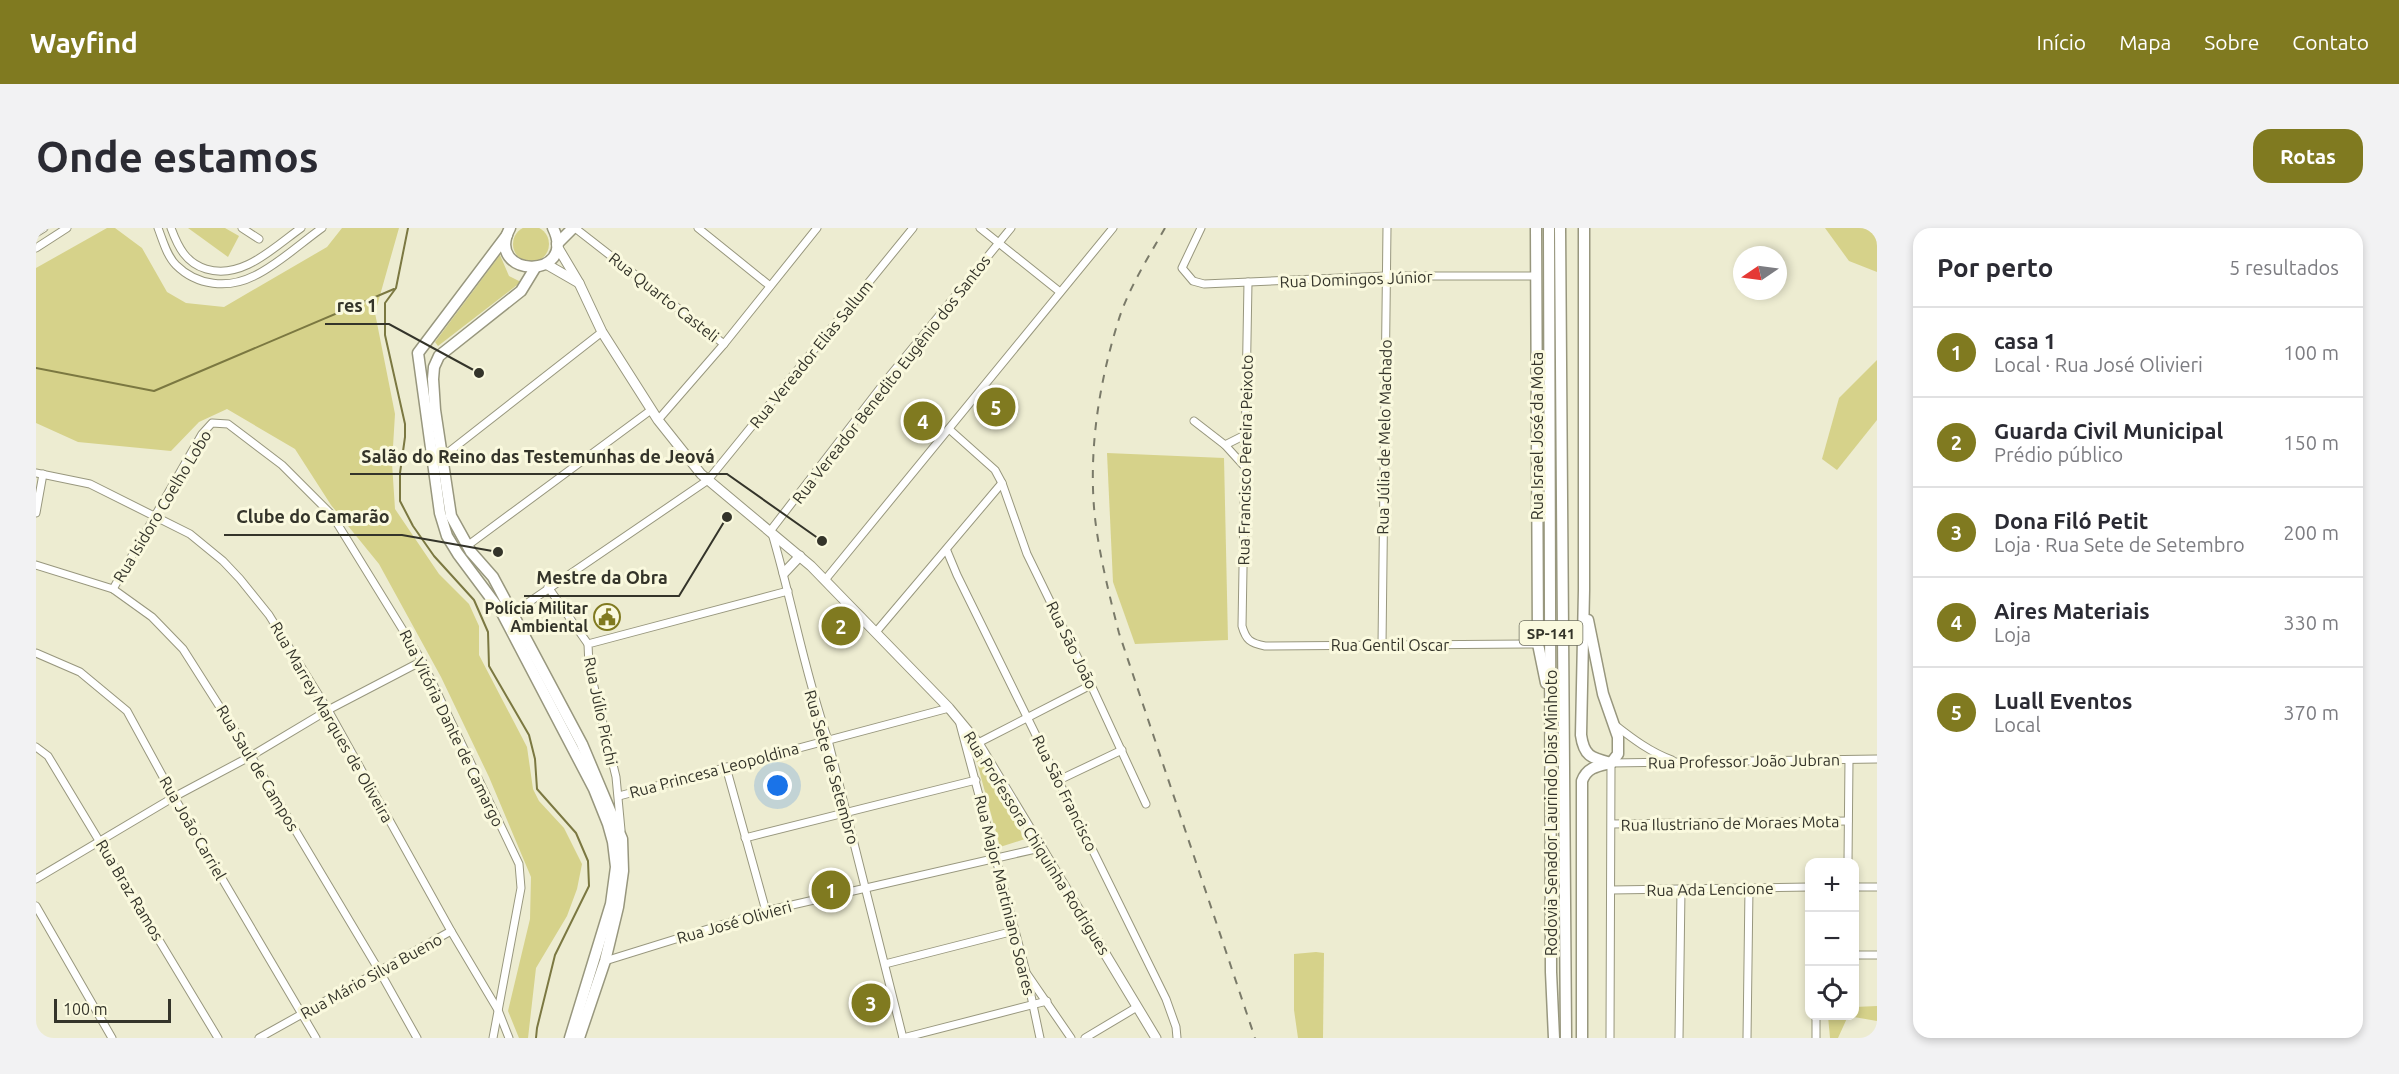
<!DOCTYPE html>
<html lang="pt">
<head>
<meta charset="utf-8">
<style>
  :root { --surface:#fff; --page:#f2f2f3; --text:#2b2b33; --muted:#7c7c81; --line:#e1e1e2; --accent:#807a20 }
  body { margin:0; font-family:Ubuntu,sans-serif; background:var(--page); color:var(--text) }
  .controls { position:absolute; right:18px; bottom:18px; display:grid; overflow:hidden; border-radius:12px; box-shadow:0 3px 9px #0003 }
  .controls button { width:54px; height:54px; display:grid; place-items:center; padding:0; border:0; border-bottom:2px solid var(--line); background:var(--surface); color:var(--text); font:30px sans-serif }
  .compass { position:absolute; left:1697px; top:18px; width:54px; height:54px; border-radius:50%; background:var(--surface); box-shadow:0 3px 9px #0003; rotate:257deg }
  .scale { position:absolute; left:18px; bottom:15px; width:117px; box-sizing:border-box; padding-left:6px; border:3px solid #34342a; border-top:0; font-size:16px; line-height:21px; white-space:nowrap; color:#34342a; -webkit-text-stroke:4px #faf9de; paint-order:stroke }
  .you { position:absolute; left:742px; top:558px; width:21px; height:21px; margin:-15px; border:4px solid #fff; border-radius:50%; background:#1a73e8; box-shadow:0 0 0 9px #1a73e833 }
  .badge { display:grid; place-items:center; width:39px; height:39px; border-radius:50%; background:var(--accent); color:#fff; font-size:20px; font-weight:700 }
  .pin { position:absolute; translate:-50% -50%; border:3px solid #fff; box-shadow:0 2px 6px #0006 }
  .list { margin:0; padding:0; list-style:none }
  h2 { display:flex; justify-content:space-between; align-items:center; height:78px; margin:0; padding:0 24px; font-size:26px }
  h2 small { font-size:20px; font-weight:400; color:var(--muted) }
  .list li { display:grid; grid-template-columns:39px 1fr auto; gap:18px; align-items:center; box-sizing:border-box; height:90px; padding:0 24px; border-top:2px solid var(--line) }
  .list b { display:block; font-size:22px; white-space:nowrap }
  .list p { margin:0; font-size:20px; white-space:nowrap; color:var(--muted) }
  .list em { font-size:20px; font-style:normal; color:var(--muted) }
  .icon { flex:none; width:33px; height:33px; fill:none; stroke:currentColor; stroke-width:2; stroke-linecap:round; stroke-linejoin:round }
  .map { position:relative; flex:none; width:1841px; height:810px; overflow:hidden; border-radius:18px }
  header { display:flex; align-items:center; gap:36px; box-sizing:border-box; height:84px; padding:0 30px; background:var(--accent); color:#fff }
  header strong { font-size:28px }
  nav { display:flex; gap:33px; margin-inline-start:auto; font-size:21px }
  .intro { display:flex; align-items:center; justify-content:space-between; box-sizing:border-box; height:144px; padding:0 36px }
  h1 { margin:0; font-size:42px }
  .button { padding:15px 27px; border-radius:18px; background:var(--accent); color:#fff; font-size:21px; font-weight:700 }
  main { display:flex; gap:36px; padding:0 36px }
  aside { flex:1; background:var(--surface); border-radius:18px; box-shadow:0 3px 9px #0003 }
  .map>svg:first-child { display:block }
  .green { fill:#d6d28a }
  .lines { fill:none; stroke-linecap:round; stroke-linejoin:round }
  .stream { stroke:#7b7841; stroke-width:2 }
  .street-casing { stroke:#98977e; stroke-width:9 }
  .secondary-casing { stroke:#98977e; stroke-width:11 }
  .primary-casing { stroke:#98977e; stroke-width:13 }
  .street { stroke:#fff; stroke-width:7 }
  .secondary { stroke:#fff; stroke-width:9 }
  .primary { stroke:#fff; stroke-width:10 }
  .rail { stroke:#7a7a69; stroke-width:2; stroke-dasharray:8 8; stroke-linecap:butt }
  .labels { text-anchor:middle; dominant-baseline:central; stroke-width:6; stroke-linejoin:round; paint-order:stroke }
  .shield { fill:#faf9de; stroke:#6f6f60; stroke-width:1.5 }
  .shield-label { font-size:15px; font-weight:bold; fill:#34342a }
  .street-label { font-size:16px; fill:#34342a; stroke:#faf9de }
  .poi-label { font-size:16px; font-weight:bold; fill:#34342a; stroke:#faf9de; text-anchor:end }
  .leader { fill:none; stroke:#34342a; stroke-width:2 }
  .callout-dot { fill:#34342a; stroke:#faf9de; stroke-width:2 }
  .callout-label { font-size:18px; text-anchor:middle; font-weight:bold; fill:#34342a; stroke:#faf9de; stroke-width:6; stroke-linejoin:round; paint-order:stroke }
</style>
</head>
<body>
<header>
<strong>Wayfind</strong>
<nav><a>Início</a><a>Mapa</a><a>Sobre</a><a>Contato</a></nav>
</header>
<div class="intro"><h1>Onde estamos</h1><a class="button">Rotas</a></div>
<main>
<div class="map">
<svg width="1841" height="810" viewBox="0 0 1841 810">
  <rect width="100%" height="100%" fill="#edecd1"/>
  <g class="green">
    <circle cx="495" cy="16" r="18"/>
    <path d="M 71,0 L 79,0 L 106,20 L 131,64 L 150,75 L 188,79 L 291,19 L 306,0 L 363,0 L 339,85 L 359,186 L 356,235 L 359,281 L 403,346 L 433,376 L 443,398 L 443,427 L 491,519 L 497,561 L 503,573 L 528,600 L 546,636 L 541,661 L 531,688 L 500,740 L 492,810 L 483,810 L 472,783 L 494,691 L 495,649 L 453,549 L 405,449 L 343,336 L 295,277 L 259,221 L 191,181 L 163,194 L 135,223 L 42,214 L 0,195 L 0,40 Z"/>
    <path d="M 152,0 L 189,0 L 203,8 L 192,29 Z"/>
    <path d="M 1789,0 L 1841,0 L 1841,44 L 1813,33 Z"/>
    <path d="M 464,27 L 473,48 L 485,54 L 402,118 L 399,114 Z"/>
    <path d="M 1841,132 L 1841,192 L 1801,242 L 1786,231 L 1803,170 Z"/>
    <path d="M 1071,225 L 1188,230 L 1192,412 L 1099,416 L 1077,354 Z"/>
    <path d="M 940,531 L 944,531 L 989,611 L 964,619 Z"/>
    <path d="M 1280,724 L 1288,725 L 1287,810 L 1262,810 L 1258,782 L 1258,726 Z"/>
    <path d="M 1841,778 L 1841,793 L 1812,788 L 1802,810 L 1794,810 L 1792,788 L 1818,788 L 1819,779 Z"/>
  </g>
  <g class="lines">
    <g class="stream">
      <path d="M 372,0 L 360,60 L 349,75 L 349,107 L 369,196 L 369,209 L 364,245 L 364,273 L 377,298 L 398,328 L 438,372 L 452,404 L 453,438 L 493,507 L 499,531 L 501,561 L 540,605 L 552,633 L 553,658 L 519,727 L 501,800 L 500,810"/>
      <path d="M 0,140 L 118,163 L 358,61"/>
    </g>
    <defs>
      <g id="street">
        <path d="M 122,0 C 127,13 131,28 140,37 C 161,58 192,61 218,48 C 240,38 265,15 286,0"/>
        <path d="M 135,0 C 142,19 150,35 170,41 C 206,52 237,20 265,0"/>
        <path d="M 206,0 L 223,11"/>
        <path d="M 539,0 L 688,116"/>
        <path d="M 662,0 L 734,58"/>
        <path d="M 944,0 L 1024,64"/>
        <path d="M 1165,0 L 1146,40 L 1157,53 L 1168,56 L 1350,48 L 1500,48"/>
        <path d="M 0,5 L 8,0"/>
        <path d="M 0,20 L 31,0"/>
        <path d="M 1212,54 L 1206,398 C 1210,412 1214,415 1229,418 L 1502,416"/>
        <path d="M 622,192 L 688,116 L 781,0"/>
        <path d="M 1158,193 L 1189,217"/>
        <path d="M 913,201 L 959,242 L 966,255 L 991,326 L 1055,457 L 1110,576"/>
        <path d="M 405,230 L 566,104"/>
        <path d="M 1208,238 L 1189,217 L 1209,207"/>
        <path d="M 0,245 L 54,256 L 154,306 L 187,333 L 204,351 L 233,387 L 292,482 L 415,703 L 462,782 L 473,810"/>
        <path d="M 0,285 L 7,246"/>
        <path d="M 431,318 L 615,182"/>
        <path d="M 911,323 L 921,347 L 1130,771 L 1140,799 L 1141,810"/>
        <path d="M 0,337 L 77,361 L 116,389 L 147,421 L 215,528 L 344,744 L 381,810"/>
        <path d="M 789,352 L 1077,0"/>
        <path d="M 512,359 L 552,416"/>
        <path d="M 77,361 L 166,206 L 176,195 L 192,196 L 246,237 L 296,287 L 386,433 L 483,636 L 485,660 L 457,810"/>
        <path d="M 477,385 L 672,252 L 877,0"/>
        <path d="M 840,404 L 966,255"/>
        <path d="M 1346,417 L 1351,0"/>
        <path d="M 0,425 L 44,444 L 91,483 L 138,569 L 280,810"/>
        <path d="M 924,496 L 990,744 L 1004,810"/>
        <path d="M 1579,497 C 1597,511 1614,524 1636,532"/>
        <path d="M 942,515 L 1055,457"/>
        <path d="M 0,519 L 12,528 L 182,810"/>
        <path d="M 690,539 L 730,683"/>
        <path d="M 1023,552 L 1086,522"/>
        <path d="M 583,568 L 913,480"/>
        <path d="M 1576,596 L 1812,593"/>
        <path d="M 585,602 L 580,549 L 553,438 L 552,416 L 752,363"/>
        <path d="M 709,610 L 940,552"/>
        <path d="M 1812,634 L 1813,532"/>
        <path d="M 0,651 L 138,569 L 215,528 L 292,482 L 386,433"/>
        <path d="M 1818,659 L 1841,659"/>
        <path d="M 1575,662 L 1774,659"/>
        <path d="M 0,678 L 76,810"/>
        <path d="M 1818,727 L 1841,727"/>
        <path d="M 569,733 L 730,683 L 1004,620"/>
        <path d="M 849,736 L 978,703"/>
        <path d="M 991,746 L 1035,810"/>
        <path d="M 1780,788 L 1780,810"/>
        <path d="M 223,810 L 415,703"/>
        <path d="M 867,810 L 792,512 C 768,443 756,372 735,302 L 852,150 L 975,0"/>
        <path d="M 867,810 L 1011,773"/>
        <path d="M 1049,810 L 1101,779"/>
        <path d="M 1574,810 L 1575,535 L 1841,531"/>
        <path d="M 1643,810 L 1645,661"/>
        <path d="M 1711,810 L 1713,660"/>
      </g>
      <g id="secondary">
        <path d="M 521,18 L 543,55 L 566,104 L 622,192 L 665,246 L 775,338 L 913,480 L 942,515 L 1120,810"/>
        <path d="M 510,36 L 543,55"/>
        <path d="M 748,345 L 764,328"/>
      </g>
      <g id="primary">
        <path d="M 474,0 C 447,50 543,53 517,0"/>
        <path d="M 1500,0 L 1502,416 L 1510,455"/>
        <path d="M 1513,0 L 1515,744 L 1518,810"/>
        <path d="M 1524,0 L 1530,810"/>
        <path d="M 1548,0 L 1548,362 L 1545,507 C 1548,529 1556,530 1575,535"/>
        <path d="M 471,7 L 382,125 L 404,285 L 411,308 L 422,326 L 466,385 L 558,561 L 572,596 L 577,614 L 580,639 L 575,676 L 534,810"/>
        <path d="M 521,16 L 537,0"/>
        <path d="M 499,40 L 485,63 L 403,128 L 398,139 L 397,151 L 399,182 L 415,288 L 435,324 L 457,349 L 546,516 L 586,611 L 587,643 L 582,679 L 569,733 L 543,810"/>
        <path d="M 1546,810 L 1546,553 C 1551,539 1562,538 1575,535 L 1582,526 L 1582,509 L 1567,466 L 1552,392"/>
      </g>
    </defs>
    <use href="#street" class="street-casing"/>
    <use href="#secondary" class="secondary-casing"/>
    <use href="#primary" class="primary-casing"/>
    <use href="#street" class="street"/>
    <use href="#secondary" class="secondary"/>
    <use href="#primary" class="primary"/>
    <path class="rail" d="M 1129,0 C 1112,30 1092,61 1082,94 C 1062,158 1051,231 1060,298 C 1065,334 1074,370 1083,405 L 1219,810"/>
  </g>
  <defs>
    <symbol id="civic-ring" viewBox="-11 -11 22 22"><circle r="9.5" fill="#faf9de" stroke="#807a20" stroke-width="1.5"/><path d="M-.6-6.5H3V-4.5H.6V-3L4-1V1h2V6H-6V1h2V-1L-.6-3ZM-1.2 2.5V6h2.4V2.5Z" fill="#807a20"/></symbol>
  </defs>
  <g fill-rule="evenodd">
    <use href="#civic-ring" x="556" y="374" width="30" height="30"/>
  </g>
  <g class="labels">
    <rect class="shield" x="1483.5" y="393" width="63" height="24" rx="4.5"/>
    <g class="shield-label">
      <text x="1515" y="405">SP-141</text>
    </g>
    <g class="street-label">
      <text transform="translate(1320 51) rotate(-2)">Rua Domingos Júnior</text>
      <text transform="translate(628 69) rotate(38)">Rua Quarto Casteli</text>
      <text transform="translate(775 126) rotate(-51)">Rua Vereador Elias Sallum</text>
      <text transform="translate(855 151) rotate(-52)">Rua Vereador Benedito Eugênio dos Santos</text>
      <text transform="translate(1501 208) rotate(-90)">Rua Israel José da Mota</text>
      <text transform="translate(1348 209) rotate(-89)">Rua Júlia de Melo Machado</text>
      <text transform="translate(1209 232) rotate(-89)">Rua Francisco Pereira Peixoto</text>
      <text transform="translate(126 278) rotate(-59)">Rua Isidoro Coelho Lobo</text>
      <text transform="translate(1036 417) rotate(64)">Rua São João</text>
      <text x="1354" y="417">Rua Gentil Oscar</text>
      <text transform="translate(565 483) rotate(78)">Rua Júlio Picchi</text>
      <text transform="translate(296 494) rotate(60)">Rua Marrey Marques de Oliveira</text>
      <text transform="translate(416 500) rotate(64)">Rua Vitória Dante de Camargo</text>
      <text transform="translate(1708 533) rotate(-1)">Rua Professor João Jubran</text>
      <text transform="translate(796 539) rotate(74)">Rua Sete de Setembro</text>
      <text transform="translate(222 540) rotate(59)">Rua Saul de Campos</text>
      <text transform="translate(678 542) rotate(-15)">Rua Princesa Leopoldina</text>
      <text transform="translate(1029 565) rotate(64)">Rua São Francisco</text>
      <text transform="translate(1515 585) rotate(-90)">Rodovia Senador Laurindo Dias Minhoto</text>
      <text transform="translate(1694 595) rotate(-1)">Rua Ilustriano de Moraes Mota</text>
      <text transform="translate(157 600) rotate(60)">Rua João Carriel</text>
      <text transform="translate(1001 615) rotate(58)">Rua Professora Chiquinha Rodrigues</text>
      <text transform="translate(1674 661) rotate(-1)">Rua Ada Lencione</text>
      <text transform="translate(94 662) rotate(59)">Rua Braz Ramos</text>
      <text transform="translate(969 667) rotate(76)">Rua Major Martiniano Soares</text>
      <text transform="translate(698 694) rotate(-16)">Rua José Olivieri</text>
      <text transform="translate(335 748) rotate(-29)">Rua Mário Silva Bueno</text>
    </g>
    <g class="poi-label">
      <text x="552" y="380">Polícia Militar<tspan x="552" dy="18">Ambiental</tspan></text>
    </g>
  </g>
  <path class="leader" d="M443 145L353 96H289M786 313L691 246H314M462 324L366 307H188M691 289L643 368H488"/>
  <g class="callout-dot">
    <circle cx="443" cy="145" r="6"/>
    <circle cx="786" cy="313" r="6"/>
    <circle cx="462" cy="324" r="6"/>
    <circle cx="691" cy="289" r="6"/>
  </g>
  <g class="callout-label">
    <text x="321" y="84">res 1</text>
    <text x="502" y="235">Salão do Reino das Testemunhas de Jeová</text>
    <text x="277" y="295">Clube do Camarão</text>
    <text x="566" y="356">Mestre da Obra</text>
  </g>
</svg>
<div class="controls">
<button>+</button>
<button>−</button>
<button><svg class="icon" aria-label="locate" viewBox="0 0 24 24"><circle cx="12" cy="12" r="6"/><path d="M12 2v4M12 18v4M2 12h4M18 12h4"/></svg></button>
</div>
<svg class="compass" viewBox="-18 -18 36 36"><path d="M0-13l5 13h-10z" fill="#e53935"/><path d="M0 13l5-13h-10z" fill="#7c7c81"/></svg>
<div class="scale">100 m</div>
<div class="you"></div>
<div class="pin badge" style="left:795px;top:662px">1</div>
<div class="pin badge" style="left:805px;top:398px">2</div>
<div class="pin badge" style="left:835px;top:775px">3</div>
<div class="pin badge" style="left:887px;top:193px">4</div>
<div class="pin badge" style="left:960px;top:179px">5</div>
</div>
<aside>
<h2>Por perto<small>5 resultados</small></h2>
<ul class="list">
<li><span class="badge">1</span><div><b>casa 1</b><p>Local · Rua José Olivieri</p></div><em>100 m</em></li>
<li><span class="badge">2</span><div><b>Guarda Civil Municipal</b><p>Prédio público</p></div><em>150 m</em></li>
<li><span class="badge">3</span><div><b>Dona Filó Petit</b><p>Loja · Rua Sete de Setembro</p></div><em>200 m</em></li>
<li><span class="badge">4</span><div><b>Aires Materiais</b><p>Loja</p></div><em>330 m</em></li>
<li><span class="badge">5</span><div><b>Luall Eventos</b><p>Local</p></div><em>370 m</em></li>
</ul>
</aside>
</main>
</body>
</html>
